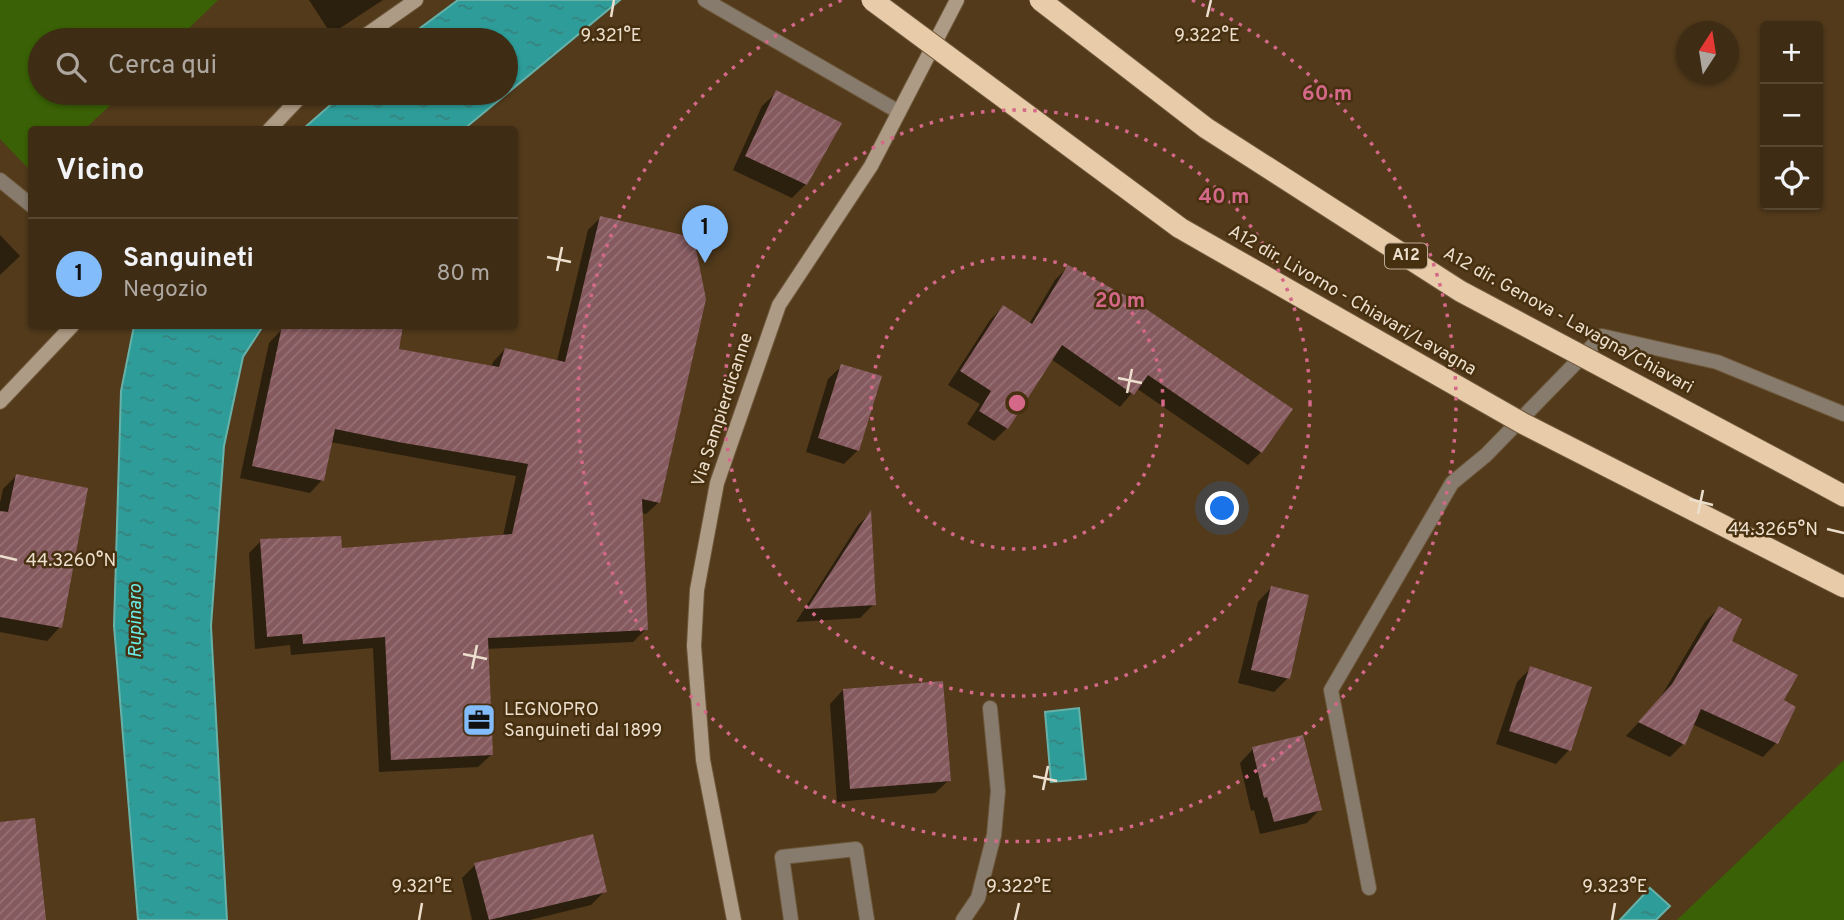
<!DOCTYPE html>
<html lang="it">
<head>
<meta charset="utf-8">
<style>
  :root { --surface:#3e2c14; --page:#45341d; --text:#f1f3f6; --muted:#ada7a0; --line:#574834; --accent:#83bcfb }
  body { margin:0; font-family:Overpass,sans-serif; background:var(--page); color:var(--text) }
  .controls { position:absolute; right:21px; top:21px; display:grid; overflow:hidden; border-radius:7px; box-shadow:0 2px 5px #0004 }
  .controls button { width:63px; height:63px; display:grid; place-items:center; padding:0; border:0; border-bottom:2px solid var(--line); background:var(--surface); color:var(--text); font:35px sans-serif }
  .compass { position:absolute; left:1676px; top:21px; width:63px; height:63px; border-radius:50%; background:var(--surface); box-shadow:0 2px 5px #0004; rotate:12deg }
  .you { position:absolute; left:1223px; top:509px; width:24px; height:24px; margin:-18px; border:5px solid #fff; border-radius:50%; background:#1a73e8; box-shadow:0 0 0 10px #1a73e833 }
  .badge { display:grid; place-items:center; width:46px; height:46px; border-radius:50%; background:var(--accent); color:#111; font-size:23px; font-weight:700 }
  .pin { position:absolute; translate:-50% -58px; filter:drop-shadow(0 2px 4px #0008) }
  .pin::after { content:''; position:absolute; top:37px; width:24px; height:21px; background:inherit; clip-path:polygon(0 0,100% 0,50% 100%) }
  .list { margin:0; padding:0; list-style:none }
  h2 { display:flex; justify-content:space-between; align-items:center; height:91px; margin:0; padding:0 28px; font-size:30px }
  h2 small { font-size:23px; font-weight:400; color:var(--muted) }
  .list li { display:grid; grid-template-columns:46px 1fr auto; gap:21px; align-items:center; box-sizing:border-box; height:112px; padding:0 28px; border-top:2px solid var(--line) }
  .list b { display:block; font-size:26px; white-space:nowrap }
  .list p { margin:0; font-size:23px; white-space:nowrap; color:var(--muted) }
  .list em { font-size:23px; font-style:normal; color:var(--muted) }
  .icon { flex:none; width:38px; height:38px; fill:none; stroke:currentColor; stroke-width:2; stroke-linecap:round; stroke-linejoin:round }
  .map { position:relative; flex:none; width:1844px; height:920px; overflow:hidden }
  .search { position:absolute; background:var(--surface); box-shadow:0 2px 5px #0004; left:28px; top:28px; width:490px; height:77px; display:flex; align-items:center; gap:18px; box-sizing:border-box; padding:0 24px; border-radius:38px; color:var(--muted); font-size:26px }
  .panel { position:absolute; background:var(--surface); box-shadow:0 2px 5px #0004; left:28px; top:126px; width:490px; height:203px; border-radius:7px }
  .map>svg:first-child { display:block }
  .green { fill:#3a6105 }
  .water { fill:url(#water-ripples); stroke:#67b1a9; stroke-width:2 }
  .shadow { fill:#0007 }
  .building { fill:url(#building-hatch) }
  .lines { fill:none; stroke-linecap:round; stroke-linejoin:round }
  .lane-casing { stroke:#6e583b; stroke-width:16 }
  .street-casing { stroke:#6e583b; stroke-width:16 }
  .secondary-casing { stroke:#6e583b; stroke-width:16 }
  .highway-casing { stroke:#6e583b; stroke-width:23 }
  .lane { stroke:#877b6d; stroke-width:14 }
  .street { stroke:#877b6d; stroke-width:14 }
  .secondary { stroke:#ae9b85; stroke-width:14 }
  .highway { stroke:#e8cba8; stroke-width:21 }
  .highway-bridge-casing { stroke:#6e583b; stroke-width:23; stroke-linecap:butt }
  .highway-bridge { stroke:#e8cba8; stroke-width:21 }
  .ticks { fill:none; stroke:#eddfcd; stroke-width:2.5 }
  .ring { fill:none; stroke:#d36889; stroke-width:3.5; stroke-dasharray:3.5 7 }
  .labels { text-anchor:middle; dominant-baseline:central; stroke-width:5; stroke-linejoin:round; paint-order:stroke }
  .shield { fill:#473010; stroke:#bbaa94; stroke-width:2 }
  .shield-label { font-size:16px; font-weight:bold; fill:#eddfcd }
  .street-label { font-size:18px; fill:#eddfcd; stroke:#473010 }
  .poi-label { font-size:18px; fill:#eddfcd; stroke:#473010; text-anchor:start }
  .water-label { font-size:19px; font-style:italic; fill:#69ebe6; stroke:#473010 }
  .ticks-label { font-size:18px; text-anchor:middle; fill:#eddfcd; stroke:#473010; stroke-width:5; stroke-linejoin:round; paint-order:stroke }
  .centre { fill:#d36889; stroke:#473010; stroke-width:3.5 }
  .ring-label { font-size:21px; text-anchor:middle; font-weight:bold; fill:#d36889; stroke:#473010; stroke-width:5; stroke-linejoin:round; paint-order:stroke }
</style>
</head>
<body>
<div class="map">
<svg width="1844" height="920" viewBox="0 0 1844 920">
  <defs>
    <pattern id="water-ripples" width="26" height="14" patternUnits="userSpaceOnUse" patternTransform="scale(1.75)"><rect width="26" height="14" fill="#2e9d99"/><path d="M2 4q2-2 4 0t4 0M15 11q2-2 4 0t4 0" fill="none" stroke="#36827e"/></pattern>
    <pattern id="building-hatch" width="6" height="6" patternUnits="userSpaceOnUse" patternTransform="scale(1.75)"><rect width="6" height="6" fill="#855a5f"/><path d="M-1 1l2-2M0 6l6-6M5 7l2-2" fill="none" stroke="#977175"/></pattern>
  </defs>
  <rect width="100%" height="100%" fill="#523a1b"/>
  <g class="green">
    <path d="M 0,0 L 218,0 L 177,40 L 40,40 L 40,93 L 123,93 L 85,129 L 32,130 L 31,171 L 0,139 Z"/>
    <path d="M 1844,760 L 1844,920 L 1677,920 Z"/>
  </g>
  <g class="water">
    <path d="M 458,0 L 620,0 L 464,129 L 303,129 L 344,93 L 506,93 L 506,40 L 404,40 Z"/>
    <path d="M 134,326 L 263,326 L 243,357 L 224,446 L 211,626 L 227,920 L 138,920 L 114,626 L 121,391 Z"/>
    <path d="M 1079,708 L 1086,779 L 1051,782 L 1045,712 Z"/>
    <path d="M 1650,888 L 1670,906 L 1656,920 L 1620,920 Z"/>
  </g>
  <g class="shadow">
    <path d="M 309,0 L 383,0 L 331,34 Z"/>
    <path d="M 776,93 L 806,184 L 792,198 L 733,170 L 762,106 Z"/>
    <path d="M 600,218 L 659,502 L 646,514 L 641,513 L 646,629 L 633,642 L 486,649 L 491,755 L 478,767 L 379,772 L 373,648 L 291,655 L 290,645 L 255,649 L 249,553 L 261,541 L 340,550 L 503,536 L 516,476 L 330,442 L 322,480 L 310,493 L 240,478 L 269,343 L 285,326 L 402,326 L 397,351 L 491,368 L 493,362 L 505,349 L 557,361 L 588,230 Z"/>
    <path d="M 0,235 L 20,256 L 0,275 Z"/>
    <path d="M 1068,267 L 1261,452 L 1248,465 L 1136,388 L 1120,407 L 1051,359 L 1007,428 L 994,441 L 967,424 L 980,404 L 948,385 L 990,320 L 1003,307 L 1029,324 L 1055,280 Z"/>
    <path d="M 842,366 L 858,450 L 844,464 L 806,452 L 828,379 Z"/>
    <path d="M 16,476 L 60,627 L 47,641 L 0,632 L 0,503 L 3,489 Z"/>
    <path d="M 870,514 L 874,604 L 860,618 L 796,622 L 858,525 Z"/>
    <path d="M 1271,588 L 1288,678 L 1274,692 L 1238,683 L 1258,602 Z"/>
    <path d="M 1719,608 L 1730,642 L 1782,701 L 1794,708 L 1776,743 L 1763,757 L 1692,724 L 1683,744 L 1670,757 L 1626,736 L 1659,700 L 1705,622 Z"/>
    <path d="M 1531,668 L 1569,750 L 1556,764 L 1496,744 L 1517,682 Z"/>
    <path d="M 843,690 L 949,780 L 935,793 L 837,802 L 830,704 Z"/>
    <path d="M 1253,749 L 1320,809 L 1307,823 L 1260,834 L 1254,810 L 1251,811 L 1240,763 Z"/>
    <path d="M 475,865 L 605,891 L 591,905 L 530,920 L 472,920 L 462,878 Z"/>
  </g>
  <g class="building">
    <path d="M 776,90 L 842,123 L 807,185 L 745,156 Z"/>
    <path d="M 600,216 L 687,236 L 695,244 L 706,299 L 660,503 L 642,499 L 648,630 L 488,638 L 493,755 L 391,760 L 385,637 L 303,644 L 302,634 L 267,637 L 260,539 L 341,536 L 342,548 L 512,534 L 528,464 L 398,442 L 335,429 L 324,481 L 252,466 L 282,326 L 403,326 L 399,349 L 499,367 L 505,348 L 565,362 Z"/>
    <path d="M 1068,265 L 1130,298 L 1293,409 L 1262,453 L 1148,375 L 1134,395 L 1062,345 L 1008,429 L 979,411 L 991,391 L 960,371 L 1003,305 L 1032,324 Z"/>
    <path d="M 841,364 L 882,376 L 859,451 L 818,438 Z"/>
    <path d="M 16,474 L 88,488 L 62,628 L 0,617 L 0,511 L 8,512 Z"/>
    <path d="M 871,510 L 876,605 L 807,609 Z"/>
    <path d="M 1271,586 L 1309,595 L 1290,679 L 1251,670 Z"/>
    <path d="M 1719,606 L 1742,619 L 1732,641 L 1798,675 L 1784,700 L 1796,707 L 1778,744 L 1701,709 L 1685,745 L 1638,722 L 1672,684 Z"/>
    <path d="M 1530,666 L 1592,687 L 1571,751 L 1509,731 Z"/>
    <path d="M 943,681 L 951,781 L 850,789 L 843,689 Z"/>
    <path d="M 1303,735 L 1322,810 L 1274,822 L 1267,797 L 1264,798 L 1252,747 Z"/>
    <path d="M 35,818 L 46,920 L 0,920 L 0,822 Z"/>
    <path d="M 593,834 L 607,892 L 489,920 L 474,863 Z"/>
  </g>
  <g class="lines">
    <defs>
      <path id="lane" d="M 705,0 L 899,112"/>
      <g id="street">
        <path d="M 0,180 L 32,206"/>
        <path d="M 1369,888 L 1331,690 L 1452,483 L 1486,455 L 1602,336 L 1717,362 L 1844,414"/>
        <path d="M 791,920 L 782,857 L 856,849 L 867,920"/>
        <path d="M 963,920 L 978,898 L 994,835 L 998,791 L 990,708"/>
      </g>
      <g id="secondary">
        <path d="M 359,40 L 416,0"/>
        <path d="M 269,130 L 304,93"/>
        <path d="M 0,402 L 72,326"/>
        <path d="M 734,920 L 703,760 L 694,646 L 697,590 L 717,483 L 779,305 L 871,166 L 957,0"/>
      </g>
      <path id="highway" d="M 1798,471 L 1844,496"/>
    </defs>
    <use href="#lane" class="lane-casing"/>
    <use href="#street" class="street-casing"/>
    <use href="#secondary" class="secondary-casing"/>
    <use href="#highway" class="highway-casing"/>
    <use href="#lane" class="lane"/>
    <use href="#street" class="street"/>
    <use href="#secondary" class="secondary"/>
    <use href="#highway" class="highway"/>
    <defs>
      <g id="highway-bridge">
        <path d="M 872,0 L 1180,228 L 1522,423 L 1844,587"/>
        <path d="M 1040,0 L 1206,128 L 1460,291 L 1798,471"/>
      </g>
    </defs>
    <use href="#highway-bridge" class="highway-bridge-casing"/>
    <use href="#highway-bridge" class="highway-bridge"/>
  </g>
  <path class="ticks" d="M 611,17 L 614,0M 1207,17 L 1211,0M 547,257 L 571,262M 557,271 L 562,247M 1118,378 L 1142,383M 1127,393 L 1132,369M 1689,499 L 1713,505M 1698,514 L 1703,490M 1827,529 L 1844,533M 0,556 L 17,560M 463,654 L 487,659M 472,669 L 477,645M 1033,776 L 1057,781M 1043,790 L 1048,766M 419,920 L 422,903M 1015,920 L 1019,903M 1612,920 L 1615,903"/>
  <g class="ring">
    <circle cx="1017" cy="403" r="146"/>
    <circle cx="1017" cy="403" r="293"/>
    <path d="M1192 0A439 439 0 1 1 842 0"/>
  </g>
  <defs>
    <symbol id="office-square" viewBox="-11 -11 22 22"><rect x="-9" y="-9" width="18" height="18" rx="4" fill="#83bcfb" stroke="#473010"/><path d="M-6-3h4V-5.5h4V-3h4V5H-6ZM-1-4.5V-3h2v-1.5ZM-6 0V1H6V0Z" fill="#111"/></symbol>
  </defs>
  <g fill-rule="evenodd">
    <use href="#office-square" x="460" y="701" width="38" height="38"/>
  </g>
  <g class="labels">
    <rect class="shield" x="1385" y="243.5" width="42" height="25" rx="5"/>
    <g class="shield-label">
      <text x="1406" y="256">A12</text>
    </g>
    <g class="street-label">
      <text transform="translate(1352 301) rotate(30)">A12 dir. Livorno - Chiavari/Lavagna</text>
      <text transform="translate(1568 321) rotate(29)">A12 dir. Genova - Lavagna/Chiavari</text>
      <text transform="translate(723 410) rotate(-72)">Via Sampierdicanne</text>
    </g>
    <g class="poi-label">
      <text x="504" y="710">LEGNOPRO<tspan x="504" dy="21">Sanguineti dal 1899</tspan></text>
    </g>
    <g class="water-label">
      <text transform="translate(136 621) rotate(-90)">Rupinaro</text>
    </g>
  </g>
  <g class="ticks-label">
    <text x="611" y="41">9.321°E</text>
    <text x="1207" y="41">9.322°E</text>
    <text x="1773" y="535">44.3265°N</text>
    <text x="71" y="566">44.3260°N</text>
    <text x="422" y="892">9.321°E</text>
    <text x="1019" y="892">9.322°E</text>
    <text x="1615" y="892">9.323°E</text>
  </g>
  <circle cx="1017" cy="403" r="10" class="centre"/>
  <g class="ring-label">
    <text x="1327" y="100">60 m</text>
    <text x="1224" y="203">40 m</text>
    <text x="1120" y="307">20 m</text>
  </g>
</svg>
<div class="controls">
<button>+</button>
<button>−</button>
<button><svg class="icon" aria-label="locate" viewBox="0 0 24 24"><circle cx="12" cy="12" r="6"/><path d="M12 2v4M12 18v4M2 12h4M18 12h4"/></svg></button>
</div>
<svg class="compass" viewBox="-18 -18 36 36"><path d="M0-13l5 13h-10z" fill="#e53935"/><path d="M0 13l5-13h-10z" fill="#ada7a0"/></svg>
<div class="you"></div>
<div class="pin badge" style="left:705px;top:263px">1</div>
<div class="search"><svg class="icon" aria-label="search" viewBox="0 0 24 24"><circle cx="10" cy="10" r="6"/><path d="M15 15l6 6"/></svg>Cerca qui</div>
<section class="panel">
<h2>Vicino<small></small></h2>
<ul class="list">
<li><span class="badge">1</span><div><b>Sanguineti</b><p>Negozio</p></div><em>80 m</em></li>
</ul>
</section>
</div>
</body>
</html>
